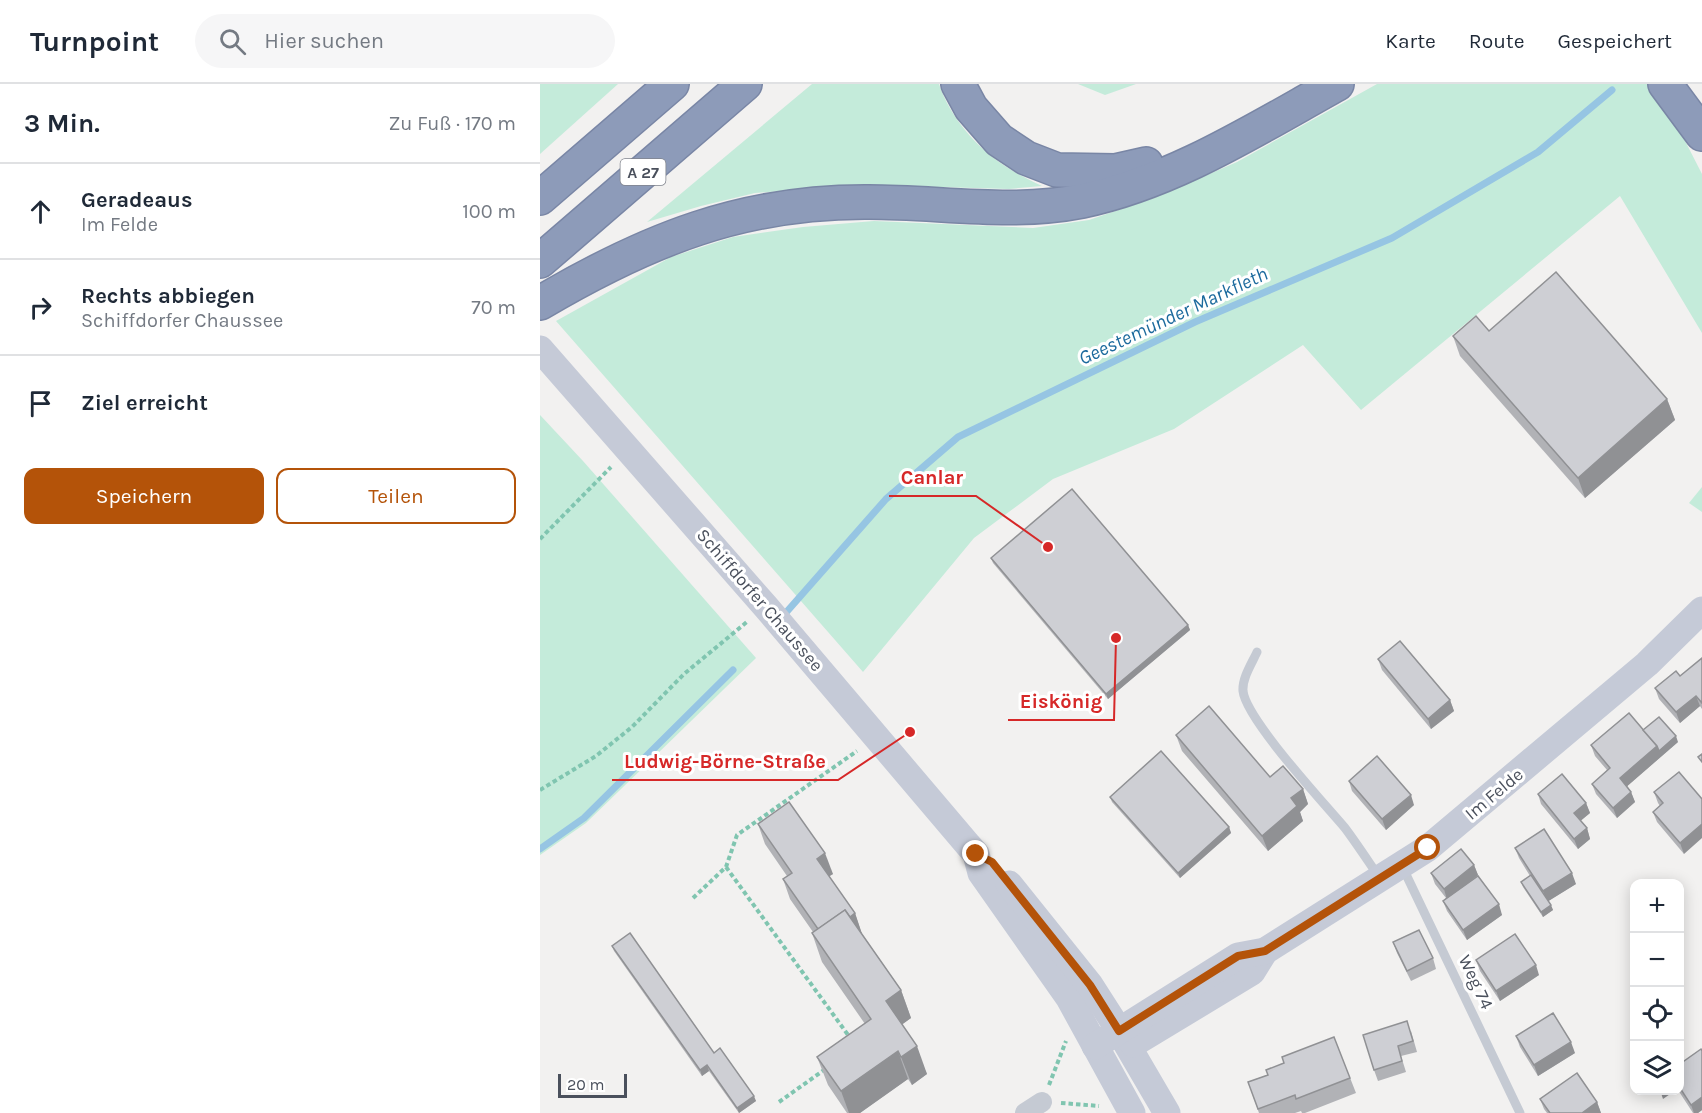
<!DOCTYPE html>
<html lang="de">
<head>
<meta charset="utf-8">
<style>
  :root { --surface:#fff; --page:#f6f6f7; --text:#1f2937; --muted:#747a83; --line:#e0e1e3; --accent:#b45309 }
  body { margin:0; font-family:Karla,sans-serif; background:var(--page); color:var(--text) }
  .controls { position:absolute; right:18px; bottom:18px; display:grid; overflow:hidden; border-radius:12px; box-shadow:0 3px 15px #0003 }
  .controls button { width:54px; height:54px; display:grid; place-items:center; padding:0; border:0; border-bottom:2px solid var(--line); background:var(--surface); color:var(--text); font:30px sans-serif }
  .scale { position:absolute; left:18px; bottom:15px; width:69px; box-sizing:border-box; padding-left:6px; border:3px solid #4a505c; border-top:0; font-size:16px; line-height:21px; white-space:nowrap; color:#4a505c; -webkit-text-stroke:4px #fff; paint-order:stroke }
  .stop { position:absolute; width:18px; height:18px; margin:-14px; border:4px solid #b45309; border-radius:50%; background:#fff }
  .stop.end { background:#b45309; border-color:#fff; box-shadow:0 2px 6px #0008 }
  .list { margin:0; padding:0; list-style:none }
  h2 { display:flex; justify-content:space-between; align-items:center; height:78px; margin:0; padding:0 24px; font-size:26px }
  h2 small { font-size:20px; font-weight:400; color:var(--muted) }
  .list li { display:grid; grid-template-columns:39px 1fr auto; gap:18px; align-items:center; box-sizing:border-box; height:96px; padding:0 24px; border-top:2px solid var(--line) }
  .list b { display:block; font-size:22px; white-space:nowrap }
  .list p { margin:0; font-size:20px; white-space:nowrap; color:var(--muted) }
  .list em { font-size:20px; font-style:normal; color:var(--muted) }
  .actions { display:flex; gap:12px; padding:18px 24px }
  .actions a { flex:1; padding:14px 0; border:2px solid var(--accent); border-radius:12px; text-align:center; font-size:21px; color:var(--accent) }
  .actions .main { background:var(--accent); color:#fff }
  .icon { flex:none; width:33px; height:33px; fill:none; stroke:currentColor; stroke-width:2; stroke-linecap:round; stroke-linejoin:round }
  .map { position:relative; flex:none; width:1162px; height:1029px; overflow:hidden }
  header { display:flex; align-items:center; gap:36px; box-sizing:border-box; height:84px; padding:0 30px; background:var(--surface); border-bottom:2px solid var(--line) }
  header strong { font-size:28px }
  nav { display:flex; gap:33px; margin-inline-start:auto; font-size:21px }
  .search { width:420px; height:54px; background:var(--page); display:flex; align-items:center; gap:15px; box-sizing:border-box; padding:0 21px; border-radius:33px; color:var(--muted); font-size:22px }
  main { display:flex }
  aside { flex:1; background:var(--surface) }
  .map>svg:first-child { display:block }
  .green { fill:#c4ebda }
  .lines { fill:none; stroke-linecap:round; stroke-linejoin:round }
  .stream { stroke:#96c5e3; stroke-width:7 }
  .highway-casing { stroke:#7986a5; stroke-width:36 }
  .path { stroke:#80c5b0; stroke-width:4; stroke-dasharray:4.5 3; stroke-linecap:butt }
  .lane { stroke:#c5cad3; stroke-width:9 }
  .street { stroke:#c5cad3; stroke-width:20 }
  .secondary { stroke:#c5cad7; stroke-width:27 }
  .highway { stroke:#8d9bb9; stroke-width:33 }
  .wall { fill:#b1b2b6 }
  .shaded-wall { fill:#909194 }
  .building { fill:#cecfd4; stroke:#909194; stroke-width:1.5 }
  .route { stroke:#b45309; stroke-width:8 }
  .labels { text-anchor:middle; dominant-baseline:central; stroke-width:6; stroke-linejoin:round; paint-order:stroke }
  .shield { fill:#fff; stroke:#80848d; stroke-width:1.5 }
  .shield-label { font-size:16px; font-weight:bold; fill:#4a505c }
  .street-label { font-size:18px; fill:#4a505c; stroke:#fff }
  .water-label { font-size:20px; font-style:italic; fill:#1c6a9d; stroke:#fff }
  .leader { fill:none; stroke:#d62828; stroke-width:2 }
  .callout-dot { fill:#d62828; stroke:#fff; stroke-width:2 }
  .callout-label { font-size:20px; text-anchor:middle; font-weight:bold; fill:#d62828; stroke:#fff; stroke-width:6; stroke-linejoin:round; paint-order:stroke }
</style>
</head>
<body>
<header>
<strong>Turnpoint</strong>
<div class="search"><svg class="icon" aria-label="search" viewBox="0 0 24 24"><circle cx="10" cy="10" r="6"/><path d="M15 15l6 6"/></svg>Hier suchen</div>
<nav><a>Karte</a><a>Route</a><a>Gespeichert</a></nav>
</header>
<main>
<aside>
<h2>3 Min.<small>Zu Fuß · 170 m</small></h2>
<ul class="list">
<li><svg class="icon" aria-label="ahead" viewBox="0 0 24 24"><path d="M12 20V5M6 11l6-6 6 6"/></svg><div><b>Geradeaus</b><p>Im Felde</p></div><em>100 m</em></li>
<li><svg class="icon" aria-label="right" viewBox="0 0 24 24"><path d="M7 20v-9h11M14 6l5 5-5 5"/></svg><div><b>Rechts abbiegen</b><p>Schiffdorfer Chaussee</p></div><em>70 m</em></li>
<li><svg class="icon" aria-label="arrive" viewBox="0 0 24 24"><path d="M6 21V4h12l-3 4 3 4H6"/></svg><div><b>Ziel erreicht</b></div></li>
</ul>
<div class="actions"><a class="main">Speichern</a><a>Teilen</a></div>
</aside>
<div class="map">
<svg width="1162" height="1029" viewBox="0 0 1162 1029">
  <rect width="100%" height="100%" fill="#f2f1f0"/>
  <g class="green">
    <path d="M 0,0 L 78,0 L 0,70 Z"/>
    <path d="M 272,0 L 399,0 C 410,33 436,63 465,82 C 477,90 490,96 502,102 L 469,105 L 327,101 L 215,109 L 161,122 L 107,138 Z"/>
    <path d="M 538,0 L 596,0 L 565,11 Z"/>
    <path d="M 837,0 L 1108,0 L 1114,7 L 1141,49 L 1162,90 L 1162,249 L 1080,112 L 821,326 L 763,261 L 634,345 L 513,395 L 434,454 L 323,588 L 16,237 L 131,173 L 193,153 L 263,143 L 334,137 L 493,144 L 549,136 L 614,114 L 697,78 Z"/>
    <path d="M 0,331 L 43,377 L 216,574 L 46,739 L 0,771 Z"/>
    <path d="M 1162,403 L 1162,428 L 1149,419 Z"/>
  </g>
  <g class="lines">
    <g class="stream">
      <path d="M 243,532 L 346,415 L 418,353 L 655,238 L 852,154 L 998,68 L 1072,6"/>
      <path d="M 0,765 L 44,734 L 193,586"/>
    </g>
    <defs>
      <g id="highway">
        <path d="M 418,0 L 431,24 L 459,56 L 486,74 L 517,86 L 575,87 L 606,80"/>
        <path d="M 1125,0 L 1162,50"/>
        <path d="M 0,114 L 132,0"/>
        <path d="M 0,177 L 205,0"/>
        <path d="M 0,219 C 107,156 203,117 329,118 C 400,118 472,131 542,117 C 633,98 716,45 797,0"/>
      </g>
    </defs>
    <use href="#highway" class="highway-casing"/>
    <g class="path">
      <path d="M 0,455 L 71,383"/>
      <path d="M 0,706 L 56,672 L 92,643 L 144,590 L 208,537"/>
      <path d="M 186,783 L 311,955"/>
      <path d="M 153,814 L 186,783 L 197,751 L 317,667"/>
      <path d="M 509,1001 L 526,957"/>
      <path d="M 239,1018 L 284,986"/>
      <path d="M 521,1019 L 559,1022"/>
    </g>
    <g class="lane">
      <path d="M 717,568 C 712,579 702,594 703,607 C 706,635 783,718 805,744 C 817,760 828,777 839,793"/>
      <path d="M 862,782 L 980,1029"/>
    </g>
    <path class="street" d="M 485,1029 L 502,1018"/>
    <g class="secondary">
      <path d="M 0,265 L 226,523 L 428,761 L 436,770 L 441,789 L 529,914 L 592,1029"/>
      <path d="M 469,800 L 550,901 L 575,940 L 627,1029"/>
      <path d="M 593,960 L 712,888 L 725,867"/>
      <path d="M 555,962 L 698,872 L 725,867 L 888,764 L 1107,580 L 1162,526"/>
    </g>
    <use href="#highway" class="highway"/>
  </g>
  <g class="wall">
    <path d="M 949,247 L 1127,315 L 1135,336 L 1045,414 L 920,272 L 913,252 Z"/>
    <path d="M 451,474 L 648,541 L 650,546 L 568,615 L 453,479 Z"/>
    <path d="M 1162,574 L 1162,625 L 1160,622 L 1140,639 L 1119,615 L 1115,604 L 1140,592 Z"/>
    <path d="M 838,575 L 910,616 L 914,627 L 891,645 L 842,586 Z"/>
    <path d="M 636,651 L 730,693 L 763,705 L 768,720 L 760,728 L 763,737 L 728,767 L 642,667 Z"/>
    <path d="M 1138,658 L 1087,702 L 1091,708 L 1095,718 L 1077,734 L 1056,710 L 1052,700 L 1067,686 L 1055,672 L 1051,661 Z"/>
    <path d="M 1139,688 L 1144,770 L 1117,738 L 1113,728 L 1120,722 L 1118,719 L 1114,708 Z"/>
    <path d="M 809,697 L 874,721 L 846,746 L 812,707 Z"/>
    <path d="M 998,710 L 1046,719 L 1050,729 L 1040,737 L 1047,744 L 1050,755 L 1038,765 L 1001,720 Z"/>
    <path d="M 570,713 L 689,743 L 691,749 L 640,794 L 572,718 Z"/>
    <path d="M 218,740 L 293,790 L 289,792 L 315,829 L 322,850 L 361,906 L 371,934 L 362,940 L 387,990 L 372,1001 L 368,995 L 320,1029 L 307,1029 L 288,1001 L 277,973 L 325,940 L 282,878 L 272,849 L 273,848 L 250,815 L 243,795 L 247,792 L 225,760 Z"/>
    <path d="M 975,764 L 1036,800 L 1008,817 L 1013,826 L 1003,833 L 983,803 L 981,798 L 990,792 L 979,774 Z"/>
    <path d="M 934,781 L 938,791 L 962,831 L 927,856 L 907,827 L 903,817 L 906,814 L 895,800 L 891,789 Z"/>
    <path d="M 853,858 L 893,874 L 896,885 L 871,897 L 857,869 Z"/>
    <path d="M 72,862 L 174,969 L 216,1017 L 199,1029 L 169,987 L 162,992 L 74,867 Z"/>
    <path d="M 936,876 L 999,891 L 960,917 L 940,887 Z"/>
    <path d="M 871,947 L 877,968 L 861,972 L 866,988 L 838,997 L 834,986 Z"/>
    <path d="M 976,952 L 1035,969 L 998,992 L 980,963 Z"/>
    <path d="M 794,953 L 816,1009 L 765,1029 L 762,1029 L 761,1027 L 755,1029 L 719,1029 L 708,998 L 727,991 L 744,979 Z"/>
    <path d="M 1162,967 L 1162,1026 L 1158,1029 L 1153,1029 L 1138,1006 L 1140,1006 L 1140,980 Z"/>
    <path d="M 1000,1015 L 1057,1018 L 1061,1029 L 1007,1029 L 1004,1025 Z"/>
  </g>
  <g class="shaded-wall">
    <path d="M 1127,315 L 1135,336 L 1045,414 L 1038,394 Z"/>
    <path d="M 648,541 L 650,546 L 568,615 L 566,610 Z"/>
    <path d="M 1156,612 L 1160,622 L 1140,639 L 1136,628 Z"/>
    <path d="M 910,616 L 914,627 L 891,645 L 888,635 Z"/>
    <path d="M 1136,652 L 1138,658 L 1084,705 L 1080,694 L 1117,662 Z"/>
    <path d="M 763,705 L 768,720 L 760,728 L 763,737 L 728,767 L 722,752 L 751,714 Z"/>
    <path d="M 1091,708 L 1095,718 L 1077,734 L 1073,724 Z"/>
    <path d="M 871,711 L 874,721 L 846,746 L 842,735 Z"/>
    <path d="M 1046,719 L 1050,729 L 1038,739 L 1034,729 Z"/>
    <path d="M 1162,740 L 1162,754 L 1144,770 L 1140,759 Z"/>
    <path d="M 689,743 L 691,749 L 640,794 L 638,789 Z"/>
    <path d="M 1047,744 L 1050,755 L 1038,765 L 1034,755 Z"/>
    <path d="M 285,769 L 293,790 L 285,795 L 277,775 Z"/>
    <path d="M 934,781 L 938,791 L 907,816 L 904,805 Z"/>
    <path d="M 1032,789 L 1036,800 L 1007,818 L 1003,807 Z"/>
    <path d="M 959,820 L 962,831 L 927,856 L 923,846 Z"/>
    <path d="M 1011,821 L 1013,826 L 1003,833 L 1001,828 Z"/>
    <path d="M 315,829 L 322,850 L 290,872 L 282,852 Z"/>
    <path d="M 996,881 L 999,891 L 960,917 L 956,907 Z"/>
    <path d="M 361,906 L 371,934 L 356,945 L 346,917 Z"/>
    <path d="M 1031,958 L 1035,969 L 998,992 L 994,981 Z"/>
    <path d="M 377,962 L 387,990 L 372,1001 L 361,973 Z"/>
    <path d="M 358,967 L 368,995 L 320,1029 L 309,1029 L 301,1007 Z"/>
    <path d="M 167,981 L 169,987 L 162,992 L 160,986 Z"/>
    <path d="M 1126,1006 L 1136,1006 L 1123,1015 L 1121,1009 Z"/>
    <path d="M 214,1012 L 216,1017 L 199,1029 L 197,1024 Z"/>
    <path d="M 1162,1013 L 1162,1026 L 1158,1029 L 1154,1029 L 1151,1021 Z"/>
    <path d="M 1057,1018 L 1061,1029 L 1042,1029 Z"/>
  </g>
  <g class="building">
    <path d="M 1016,188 L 1127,315 L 1038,394 L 913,252 L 936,232 L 949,247 Z"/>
    <path d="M 532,405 L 648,541 L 566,610 L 451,474 Z"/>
    <path d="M 860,557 L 910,616 L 888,635 L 838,575 Z"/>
    <path d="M 1162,574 L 1162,619 L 1156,612 L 1136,628 L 1115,604 L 1136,587 L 1140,592 Z"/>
    <path d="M 669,622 L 730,693 L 743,682 L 763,705 L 751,714 L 757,722 L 722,752 L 636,651 Z"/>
    <path d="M 1089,629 L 1117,662 L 1080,694 L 1091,708 L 1073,724 L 1052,700 L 1070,684 L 1051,661 Z"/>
    <path d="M 1119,633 L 1136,652 L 1119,667 L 1117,662 L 1103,646 Z"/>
    <path d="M 621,667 L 689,743 L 638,789 L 570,713 Z"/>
    <path d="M 1162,670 L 1162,678 L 1158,673 Z"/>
    <path d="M 837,672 L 871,711 L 842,735 L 809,697 Z"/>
    <path d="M 1139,688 L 1162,715 L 1162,740 L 1140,759 L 1113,728 L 1123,719 L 1114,708 Z"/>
    <path d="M 1022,690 L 1046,719 L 1034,729 L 1047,744 L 1034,755 L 998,710 Z"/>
    <path d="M 249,718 L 285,769 L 277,775 L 315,829 L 310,833 L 305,826 L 278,845 L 243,795 L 252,789 L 218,740 Z"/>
    <path d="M 1004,745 L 1032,789 L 1003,807 L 975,764 Z"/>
    <path d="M 921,765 L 934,781 L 904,805 L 891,789 Z"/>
    <path d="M 991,791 L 1011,821 L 1001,828 L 981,798 Z"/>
    <path d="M 938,792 L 959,820 L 923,846 L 903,817 Z"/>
    <path d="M 305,826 L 361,906 L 346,917 L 377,962 L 361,973 L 358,967 L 301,1007 L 277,973 L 331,935 L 272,849 Z"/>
    <path d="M 879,846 L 893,874 L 867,887 L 853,858 Z"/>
    <path d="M 90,849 L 174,969 L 180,964 L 214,1012 L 197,1024 L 167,981 L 160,986 L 72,862 Z"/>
    <path d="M 975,850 L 996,881 L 956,907 L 936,876 Z"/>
    <path d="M 1013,929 L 1031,958 L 994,981 L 976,952 Z"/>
    <path d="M 867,937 L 873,957 L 858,962 L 862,977 L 834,986 L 823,951 Z"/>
    <path d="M 794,953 L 810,994 L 756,1015 L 755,1011 L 718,1025 L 708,998 L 728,991 L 726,986 L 744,979 L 742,973 Z"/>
    <path d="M 1161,965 L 1162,967 L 1162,1013 L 1151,1021 L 1140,1004 L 1140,980 Z"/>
    <path d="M 1037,989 L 1057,1018 L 1042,1029 L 1010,1029 L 1000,1015 Z"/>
  </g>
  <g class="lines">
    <path class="route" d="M 436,770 L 452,778 L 550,901 L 579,947 L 698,872 L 725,867 L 888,764"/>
  </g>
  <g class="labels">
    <rect class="shield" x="80.5" y="75" width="45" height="26" rx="4.5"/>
    <g class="shield-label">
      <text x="103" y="88">A 27</text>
    </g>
    <g class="street-label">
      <text transform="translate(220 516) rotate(49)">Schiffdorfer Chaussee</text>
      <text transform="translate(954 710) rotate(-40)">Im Felde</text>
      <text transform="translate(936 898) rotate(65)">Weg 74</text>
    </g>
    <g class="water-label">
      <text transform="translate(633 232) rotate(-25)">Geestemünder Markfleth</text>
    </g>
  </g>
  <path class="leader" d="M508 463L436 412H349M576 554L574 636H468M370 648L298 696H72"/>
  <g class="callout-dot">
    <circle cx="508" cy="463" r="6"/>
    <circle cx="576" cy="554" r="6"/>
    <circle cx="370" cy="648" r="6"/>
  </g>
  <g class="callout-label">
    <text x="392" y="400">Canlar</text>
    <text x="521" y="624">Eiskönig</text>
    <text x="185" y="684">Ludwig-Börne-Straße</text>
  </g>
</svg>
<div class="controls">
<button>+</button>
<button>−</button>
<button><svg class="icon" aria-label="locate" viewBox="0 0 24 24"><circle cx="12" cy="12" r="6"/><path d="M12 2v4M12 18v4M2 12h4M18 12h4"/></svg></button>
<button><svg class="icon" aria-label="layers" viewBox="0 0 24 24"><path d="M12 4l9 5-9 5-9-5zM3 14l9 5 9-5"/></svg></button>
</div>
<div class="scale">20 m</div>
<div class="stop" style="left:888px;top:764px"></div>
<div class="stop end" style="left:436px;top:770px"></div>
</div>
</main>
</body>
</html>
